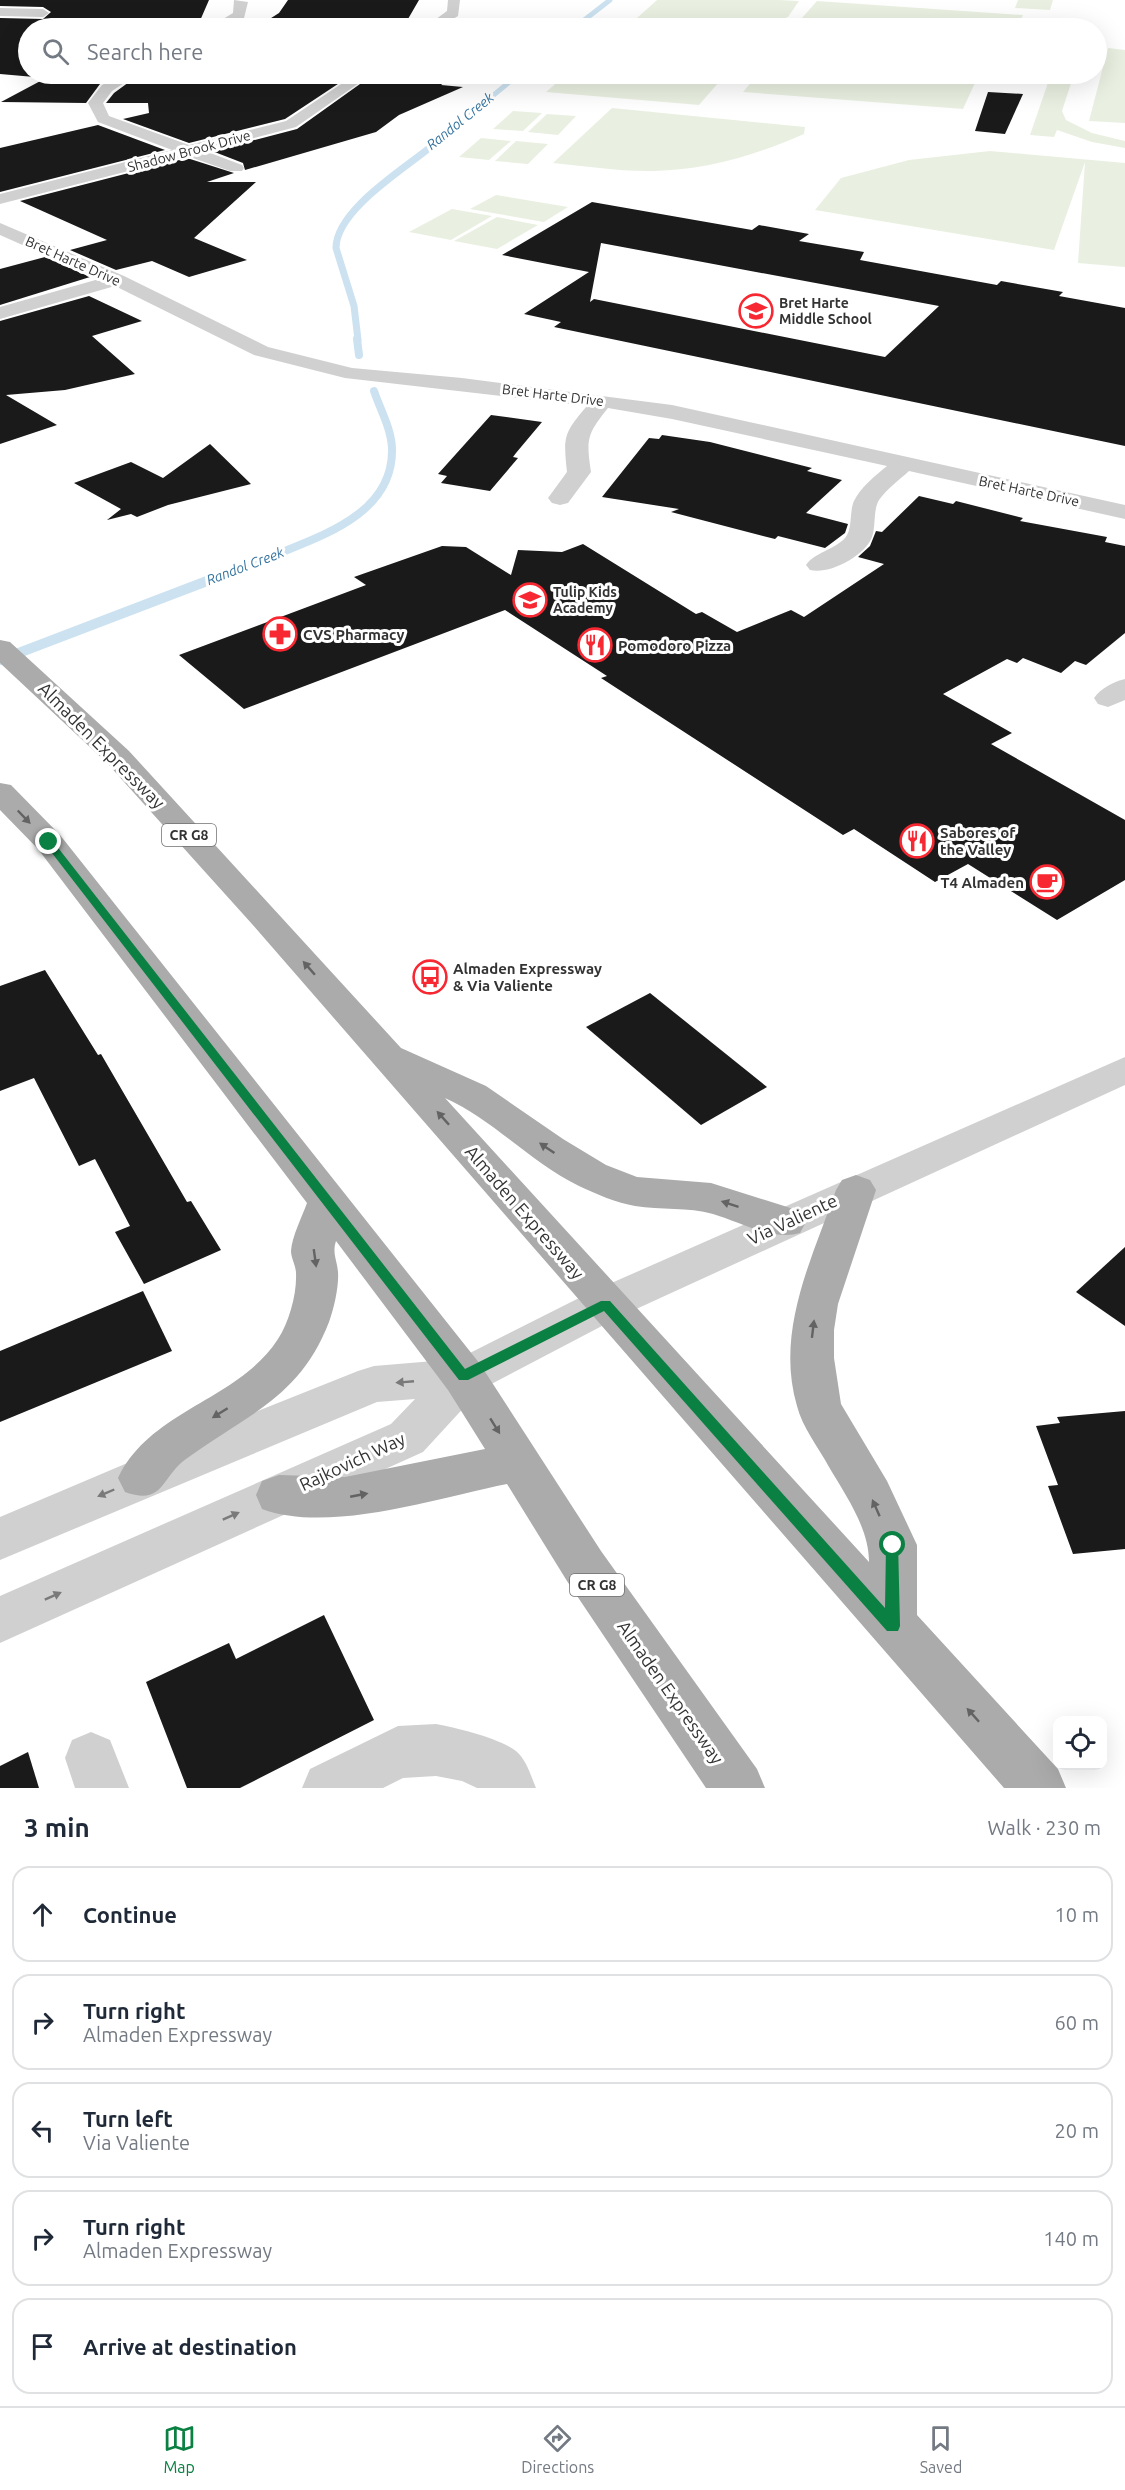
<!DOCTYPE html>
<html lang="en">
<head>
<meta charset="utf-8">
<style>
  :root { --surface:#fff; --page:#f6f6f7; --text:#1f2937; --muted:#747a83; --line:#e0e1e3; --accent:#0b8043 }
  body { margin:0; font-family:Ubuntu,sans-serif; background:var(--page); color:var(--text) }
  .controls { position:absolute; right:18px; bottom:18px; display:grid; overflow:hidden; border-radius:12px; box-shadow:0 6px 24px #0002 }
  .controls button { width:54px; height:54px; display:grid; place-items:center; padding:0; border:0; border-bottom:2px solid var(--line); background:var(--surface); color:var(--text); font:30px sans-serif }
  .stop { position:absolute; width:18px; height:18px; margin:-14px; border:4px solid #0b8043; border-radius:50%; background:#fff }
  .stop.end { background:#0b8043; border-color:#fff; box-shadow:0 2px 6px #0008 }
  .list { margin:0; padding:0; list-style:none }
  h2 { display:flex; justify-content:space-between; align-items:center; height:78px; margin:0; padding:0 24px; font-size:26px }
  h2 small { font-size:20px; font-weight:400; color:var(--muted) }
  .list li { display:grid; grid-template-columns:39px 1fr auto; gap:18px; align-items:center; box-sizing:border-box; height:96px; margin:0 12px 12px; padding:0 12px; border:2px solid var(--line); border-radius:18px }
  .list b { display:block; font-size:22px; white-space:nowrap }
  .list p { margin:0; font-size:20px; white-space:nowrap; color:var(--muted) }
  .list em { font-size:20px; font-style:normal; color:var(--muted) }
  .icon { flex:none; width:33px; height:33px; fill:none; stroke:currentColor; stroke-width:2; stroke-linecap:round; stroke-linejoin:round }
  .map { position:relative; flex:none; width:1125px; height:1788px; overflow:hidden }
  .search { position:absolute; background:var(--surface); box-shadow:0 6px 24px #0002; left:18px; right:18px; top:18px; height:66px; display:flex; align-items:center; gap:15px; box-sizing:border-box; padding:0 21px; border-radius:33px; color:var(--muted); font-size:22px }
  .sheet { height:618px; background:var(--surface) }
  nav { display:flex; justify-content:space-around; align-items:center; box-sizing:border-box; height:84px; border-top:2px solid var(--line); background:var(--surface); font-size:16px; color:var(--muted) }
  nav a { display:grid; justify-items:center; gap:3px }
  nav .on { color:var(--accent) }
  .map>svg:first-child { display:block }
  .green { fill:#e9f0e1 }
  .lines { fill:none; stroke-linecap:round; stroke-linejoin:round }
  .stream-far3 { stroke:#cce2f1; stroke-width:5 }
  .stream-far2 { stroke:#cce2f1; stroke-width:7 }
  .stream-far1 { stroke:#cce2f1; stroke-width:8 }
  .stream { stroke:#cce2f1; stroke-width:10 }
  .building { fill:#1a1a1a; fill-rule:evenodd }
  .minor { fill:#d0d0d0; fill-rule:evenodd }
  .major { fill:#ababab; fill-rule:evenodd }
  .oneway { fill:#636363 }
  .oneway2 { fill:#7a7a7a }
  .route { fill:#0b8043 }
  .labels { text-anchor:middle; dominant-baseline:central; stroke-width:6; stroke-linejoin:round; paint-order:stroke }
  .far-water-label { font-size:14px; font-style:italic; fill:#36749f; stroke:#fff }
  .far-street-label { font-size:14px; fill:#333; stroke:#fff }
  .far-poi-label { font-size:14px; font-weight:bold; fill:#333; stroke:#fff; text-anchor:start }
  .shield { fill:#fff; stroke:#707070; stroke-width:1.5 }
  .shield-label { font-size:14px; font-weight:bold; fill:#333 }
  .poi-label { font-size:15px; font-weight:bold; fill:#333; stroke:#fff; text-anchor:start }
  .near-street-label { font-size:18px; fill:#333; stroke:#fff }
</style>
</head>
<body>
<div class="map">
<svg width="1125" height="1788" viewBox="0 0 1125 1788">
  <rect width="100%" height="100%" fill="#fff"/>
  <g class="green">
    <path d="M 657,0 L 779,0 L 799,1 L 788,17 C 738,33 679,30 627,27 Z"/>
    <path d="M 1018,0 L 1053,0 L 1050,10 L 1015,8 Z"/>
    <path d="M 817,1 L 1023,15 L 1017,28 L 793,28 Z"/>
    <path d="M 1108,48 L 1125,50 L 1125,123 L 1089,121 Z"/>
    <path d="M 567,74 L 726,74 L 699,105 L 546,92 Z"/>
    <path d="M 758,74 L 979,74 L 963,109 L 743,92 Z"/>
    <path d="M 1051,74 L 1074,74 L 1062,111 L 1066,120 L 1092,133 L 1125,141 L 1125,148 L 1092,142 L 1057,130 L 1054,137 L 1030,135 Z"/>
    <path d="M 612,108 L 805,127 L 804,134 C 756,155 707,170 654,171 C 621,172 586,166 553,163 Z"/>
    <path d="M 513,111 L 542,113 L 523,131 L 493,129 Z"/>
    <path d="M 547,114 L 576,116 L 558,135 L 528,132 Z"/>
    <path d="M 481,138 L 511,141 L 489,160 L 459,157 Z"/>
    <path d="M 516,141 L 548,144 L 528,164 L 495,161 Z"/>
    <path d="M 990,151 L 1125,163 L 1125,267 L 1078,263 L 1085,162 L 1054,250 L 815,210 L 841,178 L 909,160 Z"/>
    <path d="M 496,195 L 568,207 L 544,222 L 470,209 Z"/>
    <path d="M 452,209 L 492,216 L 451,240 L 409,232 Z"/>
    <path d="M 497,217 L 538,225 L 497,249 L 454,241 Z"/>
  </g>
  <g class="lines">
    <g class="stream-far3">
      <path d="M 574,28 L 610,0"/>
      <path d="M 427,150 L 519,74"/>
    </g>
    <path class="stream-far2" d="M 358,340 L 354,306 L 336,248 C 336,211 401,171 428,149"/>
    <g class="stream-far1">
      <path d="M 357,339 L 359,355"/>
      <path d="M 203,583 C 228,573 254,563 280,553 C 327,534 394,511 392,448 C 391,428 380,409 374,391"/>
    </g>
    <path class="stream" d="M 0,660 L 207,581"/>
  </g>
  <g class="building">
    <path d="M 0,0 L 209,0 L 199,23 L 211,24 L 206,28 L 28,28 L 28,74 L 118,74 L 100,84 L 86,103 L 1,102 L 46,78 L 0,74 L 0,18 L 43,19 L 51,12 L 43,7 L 0,6 Z"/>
    <path d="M 288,0 L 419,0 L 408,19 L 430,21 L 422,28 L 227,28 L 234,25 L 257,27 L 279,13 Z"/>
    <path d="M 451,23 L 515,27 L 442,28 Z"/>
    <path d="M 140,74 L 353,74 L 285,119 L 189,143 L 123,119 L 149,113 L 148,103 L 106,103 L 114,93 Z"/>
    <path d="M 374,74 L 452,74 L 448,76 L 452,77 L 441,85 L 463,87 L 399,115 L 376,132 L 245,170 L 243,163 L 212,151 L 297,129 Z"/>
    <path d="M 988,92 L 1023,94 L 1005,134 L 975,131 Z"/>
    <path d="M 98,125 L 165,150 L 0,192 L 0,148 Z"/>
    <path d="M 187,158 L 234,173 L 207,182 L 256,182 L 194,238 L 247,260 L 189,277 L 152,261 L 116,270 L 70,250 L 107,240 L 20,201 Z"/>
    <path d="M 592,202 L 752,230 L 759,225 L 809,234 L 799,241 L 864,252 L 860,260 L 997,285 L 1001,281 L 1063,292 L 1059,296 L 1125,308 L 1125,446 L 554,327 L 561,322 L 524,314 L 589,272 L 502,255 ZM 601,243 L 939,306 L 885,357 L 594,299 L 590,302 Z"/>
    <path d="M 45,257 L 90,277 L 0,305 L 0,269 Z"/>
    <path d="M 89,296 L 142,321 L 92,336 L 135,374 L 65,390 L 6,395 L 57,425 L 0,444 L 0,321 Z"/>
    <path d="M 491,415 L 542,422 L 516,453 L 513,457 L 518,458 L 490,491 L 441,483 L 447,476 L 438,474 Z"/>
    <path d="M 662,435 L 710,442 L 812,468 L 807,471 L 842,480 L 806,513 L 848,524 L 845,533 L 825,548 L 778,536 L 775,539 L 671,512 L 679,509 L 602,497 L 649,438 L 659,439 Z"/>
    <path d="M 210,444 L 251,484 L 168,505 L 137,517 L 131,514 L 107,520 L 121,509 L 74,483 L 131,462 L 163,478 Z"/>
    <path d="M 919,496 L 953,504 L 956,501 L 1023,518 L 1020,521 L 1107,537 L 1105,542 L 1125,546 L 1125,633 L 1086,665 L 1075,661 L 1061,673 L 1023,658 L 1017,663 L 1007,659 L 943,694 L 1012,733 L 991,744 L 1125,820 L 1125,880 L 1057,920 L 968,864 L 935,882 L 854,829 L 843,835 L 601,678 L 607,676 L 505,610 L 244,709 L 179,655 L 366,585 L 354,577 L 442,546 L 466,547 L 511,575 L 518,550 L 562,552 L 583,544 L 696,614 L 702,612 L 737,632 L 791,610 L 804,617 L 884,564 L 858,557 L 870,546 L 876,531 L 882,532 Z"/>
    <path d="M 45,970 L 98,1055 L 101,1054 L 187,1202 L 191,1201 L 221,1250 L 144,1284 L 115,1232 L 130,1226 L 95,1159 L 79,1166 L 34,1078 L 0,1091 L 0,986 Z"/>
    <path d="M 650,993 L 767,1087 L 701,1125 L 586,1027 Z"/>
    <path d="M 1125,1247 L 1125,1326 L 1076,1292 Z"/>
    <path d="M 143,1291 L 172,1351 L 0,1422 L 0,1351 Z"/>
    <path d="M 1125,1411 L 1125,1549 L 1073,1554 L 1048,1486 L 1058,1485 L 1036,1426 L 1060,1423 L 1057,1417 Z"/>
    <path d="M 324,1615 L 374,1720 L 240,1788 L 187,1788 L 146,1682 L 229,1643 L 236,1659 Z"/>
    <path d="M 28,1752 L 39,1788 L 0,1788 L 0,1766 Z"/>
  </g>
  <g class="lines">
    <g class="minor">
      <path d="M 234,0 L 248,2 L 244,18 L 223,28 L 208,28 L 233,13 Z"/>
      <path d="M 448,0 L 460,0 L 458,16 L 438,28 L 424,28 L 447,11 Z"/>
      <path d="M 0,8 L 43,9 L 49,13 L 43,17 L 0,16 Z"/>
      <path d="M 122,74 L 138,74 L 112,91 L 103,103 L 109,116 L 189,145 L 286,121 L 356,74 L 372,74 L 296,127 L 205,151 L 242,165 L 244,168 L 242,171 L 230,171 L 187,156 L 0,204 L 0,194 L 172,150 L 98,122 L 88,103 L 102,85 Z"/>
      <path d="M 0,223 L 124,276 L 268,347 L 352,368 L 462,378 L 672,405 L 1125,505 L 1125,519 L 909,471 C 899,480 887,489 879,500 C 873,510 876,526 872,537 C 865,556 829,575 810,570 L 806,565 C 815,552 834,550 845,538 C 853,529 849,512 854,501 C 860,488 876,475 887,466 L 672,419 L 608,408 C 587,434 586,439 591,472 L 568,503 L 560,505 L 552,503 L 548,498 L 567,472 C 563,436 564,433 587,406 L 345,378 L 254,355 L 115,286 L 0,319 L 0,307 L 99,279 L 0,235 Z"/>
      <path d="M 1125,679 L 1125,700 L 1108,707 L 1098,704 L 1094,698 C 1101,688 1113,682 1125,679 Z"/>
      <path d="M 1125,1057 L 1125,1085 L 621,1316 L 480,1390 L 423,1452 L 0,1643 L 0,1596 L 391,1424 L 415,1399 L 377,1402 L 0,1560 L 0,1517 L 125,1464 L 358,1371 L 374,1366 L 458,1359 L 591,1292 Z"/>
      <path d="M 436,1724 C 457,1728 499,1738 516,1751 C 526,1759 531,1776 536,1788 L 477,1788 L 462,1781 L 436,1776 L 403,1778 L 383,1788 L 302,1788 L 310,1769 L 398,1726 Z"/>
      <path d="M 91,1732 L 110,1740 L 129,1788 L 75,1788 L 65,1758 L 72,1740 Z"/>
    </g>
    <g class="major">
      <path d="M 0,640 L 10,642 L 129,751 L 401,1048 L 486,1086 L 563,1139 L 606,1165 L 637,1177 L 711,1183 L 800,1211 L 806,1222 L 800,1233 C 773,1241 740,1222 713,1214 C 688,1207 661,1210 635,1206 C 617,1203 596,1194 579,1186 C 531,1163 494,1120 445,1098 L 869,1562 C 869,1528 846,1496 829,1467 C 819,1448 802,1427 797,1406 C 775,1331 812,1259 836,1190 L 842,1180 L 856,1175 L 870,1180 L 876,1190 L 838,1304 L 834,1330 L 834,1358 L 841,1404 L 887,1481 L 917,1545 L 917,1615 L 1058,1769 L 1066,1788 L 1004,1788 L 252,924 L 107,763 L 0,663 Z"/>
      <path d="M 0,783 L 11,785 L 60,835 L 480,1364 L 601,1551 L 757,1769 L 765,1788 L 706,1788 L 567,1581 L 507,1484 C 437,1498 329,1534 262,1509 L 256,1495 L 262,1481 L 279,1475 L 345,1477 L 485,1449 L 448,1390 L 336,1241 C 332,1253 337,1260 338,1272 C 339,1287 334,1308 329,1322 C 300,1398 246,1415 186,1459 C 161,1477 164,1506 125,1492 L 118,1478 C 151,1409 238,1401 278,1339 C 289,1322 297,1294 296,1273 C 296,1266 291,1258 291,1251 C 292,1236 302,1217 307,1203 L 38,849 L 0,810 Z"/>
    </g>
  </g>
  <defs><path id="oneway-solid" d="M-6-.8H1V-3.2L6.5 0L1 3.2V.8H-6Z" transform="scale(1.5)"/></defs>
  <g class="oneway">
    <use href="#oneway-solid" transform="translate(24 817) rotate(46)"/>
    <use href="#oneway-solid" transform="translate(309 968) rotate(-131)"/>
    <use href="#oneway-solid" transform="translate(443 1118) rotate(-132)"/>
    <use href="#oneway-solid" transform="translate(547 1148) rotate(-146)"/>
    <use href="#oneway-solid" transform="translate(730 1204) rotate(-162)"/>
    <use href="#oneway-solid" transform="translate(315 1258) rotate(82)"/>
    <use href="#oneway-solid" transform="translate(813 1329) rotate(-83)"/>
    <use href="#oneway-solid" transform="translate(220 1413) rotate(148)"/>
    <use href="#oneway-solid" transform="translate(495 1426) rotate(58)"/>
    <use href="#oneway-solid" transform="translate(359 1495) rotate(-11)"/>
    <use href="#oneway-solid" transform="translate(876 1508) rotate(-114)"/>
    <use href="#oneway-solid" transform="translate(973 1715) rotate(-132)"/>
  </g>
  <g class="oneway2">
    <use href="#oneway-solid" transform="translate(405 1382) rotate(175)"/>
    <use href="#oneway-solid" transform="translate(106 1493) rotate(157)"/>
    <use href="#oneway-solid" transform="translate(231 1516) rotate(-24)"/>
    <use href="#oneway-solid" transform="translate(53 1596) rotate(-24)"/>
  </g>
  <path class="route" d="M 45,840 L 52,840 L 465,1369 L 601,1301 L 610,1301 L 885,1608 L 886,1545 L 893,1539 L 898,1541 L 900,1626 L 898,1631 L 887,1631 L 604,1311 L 468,1380 L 459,1380 L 45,844 Z"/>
  <defs>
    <symbol id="school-ring" viewBox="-11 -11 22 22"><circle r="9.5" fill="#fff" stroke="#f72832" stroke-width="1.5"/><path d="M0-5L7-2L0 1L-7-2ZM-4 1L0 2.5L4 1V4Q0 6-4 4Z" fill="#f72832"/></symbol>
    <symbol id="pharmacy-ring" viewBox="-11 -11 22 22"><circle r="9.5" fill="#fff" stroke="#f72832" stroke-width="1.5"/><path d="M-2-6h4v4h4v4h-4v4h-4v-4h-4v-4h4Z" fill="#f72832"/></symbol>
    <symbol id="restaurant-ring" viewBox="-11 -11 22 22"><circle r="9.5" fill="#fff" stroke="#f72832" stroke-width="1.5"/><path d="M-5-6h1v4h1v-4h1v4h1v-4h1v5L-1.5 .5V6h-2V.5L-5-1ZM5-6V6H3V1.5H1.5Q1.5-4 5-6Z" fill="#f72832"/></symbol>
    <symbol id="cafe-ring" viewBox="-11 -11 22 22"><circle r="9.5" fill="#fff" stroke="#f72832" stroke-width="1.5"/><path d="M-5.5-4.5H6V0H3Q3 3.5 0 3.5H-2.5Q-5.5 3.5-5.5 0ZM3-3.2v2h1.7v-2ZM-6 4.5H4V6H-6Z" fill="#f72832"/></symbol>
    <symbol id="bus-ring" viewBox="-11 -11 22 22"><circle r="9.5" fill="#fff" stroke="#f72832" stroke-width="1.5"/><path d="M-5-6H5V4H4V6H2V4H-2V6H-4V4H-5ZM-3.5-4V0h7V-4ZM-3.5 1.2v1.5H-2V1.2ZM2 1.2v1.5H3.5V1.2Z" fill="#f72832"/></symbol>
  </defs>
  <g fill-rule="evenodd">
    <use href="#school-ring" x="737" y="292" width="38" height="38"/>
    <use href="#school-ring" x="511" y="581" width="38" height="38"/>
    <use href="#pharmacy-ring" x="261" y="615" width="38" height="38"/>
    <use href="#restaurant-ring" x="576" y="626" width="38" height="38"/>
    <use href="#restaurant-ring" x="898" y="822" width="38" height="38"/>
    <use href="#cafe-ring" x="1028" y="863" width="38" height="38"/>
    <use href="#bus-ring" x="411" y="958" width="38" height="38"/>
  </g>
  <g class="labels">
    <g class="far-water-label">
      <text transform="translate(460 121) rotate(-39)">Randol Creek</text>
      <text transform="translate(245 566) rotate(-21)">Randol Creek</text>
    </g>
    <g class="far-street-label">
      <text transform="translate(189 151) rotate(-15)">Shadow Brook Drive</text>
      <text transform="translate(73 261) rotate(24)">Bret Harte Drive</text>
      <text transform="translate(553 395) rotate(7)">Bret Harte Drive</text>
      <text transform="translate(1029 491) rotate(12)">Bret Harte Drive</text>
    </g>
    <g class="far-poi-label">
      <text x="779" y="303">Bret Harte<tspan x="779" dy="16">Middle School</tspan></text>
      <text x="553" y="592">Tulip Kids<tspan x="553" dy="16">Academy</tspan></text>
    </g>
    <g class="shield">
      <rect x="162" y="824" width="54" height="22" rx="4.5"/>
      <rect x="570" y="1574" width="54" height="22" rx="4.5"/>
    </g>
    <g class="shield-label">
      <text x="189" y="835">CR G8</text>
      <text x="597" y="1585">CR G8</text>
    </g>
    <g class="poi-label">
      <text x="303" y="634">CVS Pharmacy</text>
      <text x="618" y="645">Pomodoro Pizza</text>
      <text x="940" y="832">Sabores of<tspan x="940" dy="17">the Valley</tspan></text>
      <text x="1024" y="882" text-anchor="end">T4 Almaden</text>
      <text x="453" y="968">Almaden Expressway<tspan x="453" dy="17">&amp; Via Valiente</tspan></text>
    </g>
    <g class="near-street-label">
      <text transform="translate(102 745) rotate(45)">Almaden Expressway</text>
      <text transform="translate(525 1212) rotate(49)">Almaden Expressway</text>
      <text transform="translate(792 1219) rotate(-25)">Via Valiente</text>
      <text transform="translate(352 1461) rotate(-25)">Rajkovich Way</text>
      <text transform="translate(671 1692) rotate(55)">Almaden Expressway</text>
    </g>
  </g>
</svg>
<div class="controls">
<button><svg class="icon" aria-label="locate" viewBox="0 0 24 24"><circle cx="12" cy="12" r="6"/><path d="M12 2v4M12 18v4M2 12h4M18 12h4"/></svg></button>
</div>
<div class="stop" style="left:893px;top:1545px"></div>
<div class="stop end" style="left:49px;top:842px"></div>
<div class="search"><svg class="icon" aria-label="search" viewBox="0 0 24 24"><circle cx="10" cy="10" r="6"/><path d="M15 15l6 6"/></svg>Search here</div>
</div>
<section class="sheet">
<h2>3 min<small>Walk · 230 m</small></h2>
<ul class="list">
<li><svg class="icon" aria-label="ahead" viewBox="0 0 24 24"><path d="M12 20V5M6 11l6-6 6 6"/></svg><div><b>Continue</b></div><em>10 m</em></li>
<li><svg class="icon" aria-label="right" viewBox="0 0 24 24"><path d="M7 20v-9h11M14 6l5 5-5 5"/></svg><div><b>Turn right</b><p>Almaden Expressway</p></div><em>60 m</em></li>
<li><svg class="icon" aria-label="left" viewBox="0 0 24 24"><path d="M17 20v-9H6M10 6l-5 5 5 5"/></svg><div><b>Turn left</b><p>Via Valiente</p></div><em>20 m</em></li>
<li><svg class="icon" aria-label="right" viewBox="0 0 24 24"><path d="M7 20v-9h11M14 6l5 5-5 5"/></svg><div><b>Turn right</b><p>Almaden Expressway</p></div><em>140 m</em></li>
<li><svg class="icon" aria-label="arrive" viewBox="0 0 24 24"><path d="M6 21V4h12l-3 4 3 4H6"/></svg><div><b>Arrive at destination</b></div></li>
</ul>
</section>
<nav>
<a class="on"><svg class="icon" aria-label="map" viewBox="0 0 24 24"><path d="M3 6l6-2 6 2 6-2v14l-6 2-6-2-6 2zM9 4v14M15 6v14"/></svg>Map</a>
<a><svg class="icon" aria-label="directions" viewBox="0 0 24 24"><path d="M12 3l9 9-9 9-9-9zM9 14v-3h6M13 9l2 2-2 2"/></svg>Directions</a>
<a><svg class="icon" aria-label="saved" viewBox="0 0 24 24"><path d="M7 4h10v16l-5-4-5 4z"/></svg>Saved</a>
</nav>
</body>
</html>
